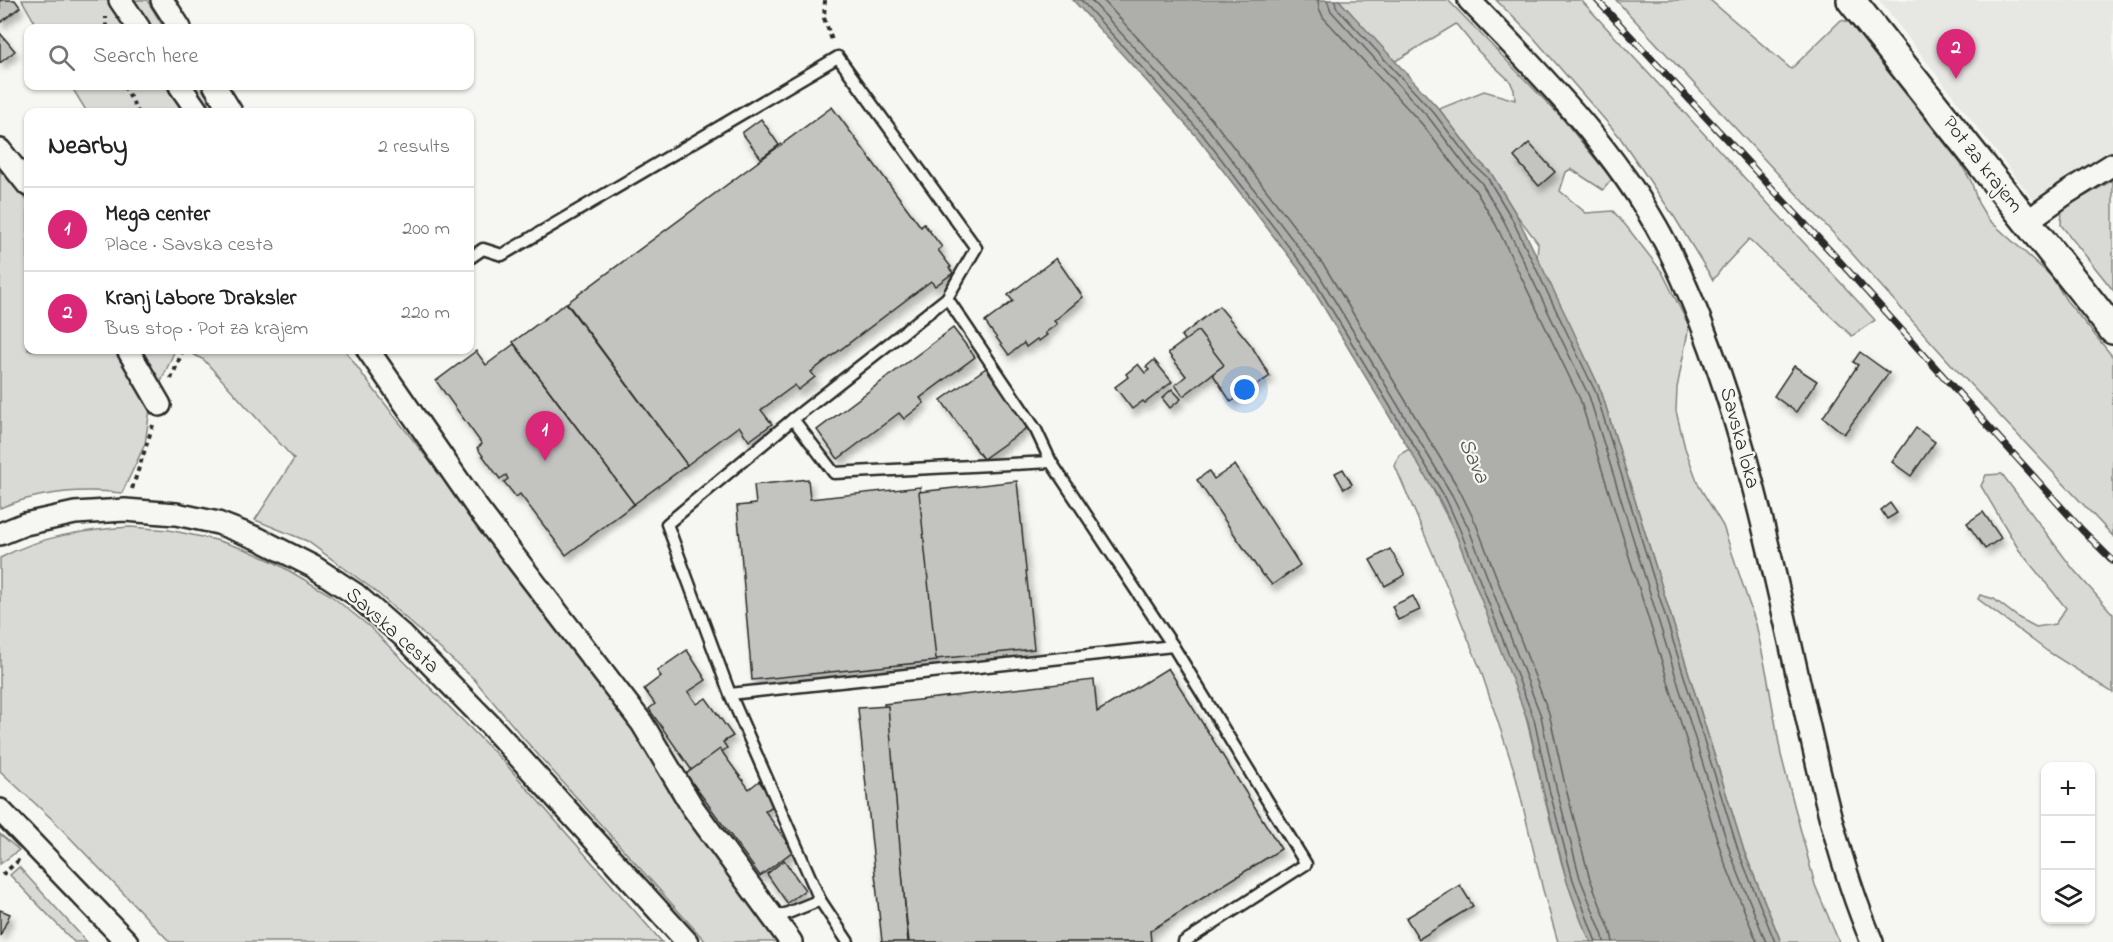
<!DOCTYPE html>
<html lang="en">
<head>
<meta charset="utf-8">
<style>
  :root { --surface:#fff; --page:#f2f2f2; --text:#222; --muted:#767676; --line:#e0e0e0; --accent:#db2777 }
  body { margin:0; font-family:"Indie Flower",sans-serif; background:var(--page); color:var(--text) }
  .controls { position:absolute; right:18px; bottom:18px; display:grid; overflow:hidden; border-radius:12px; box-shadow:0 2px 4px #0004 }
  .controls button { width:54px; height:54px; display:grid; place-items:center; padding:0; border:0; border-bottom:2px solid var(--line); background:var(--surface); color:var(--text); font:30px sans-serif }
  .you { position:absolute; left:1245px; top:390px; width:21px; height:21px; margin:-15px; border:4px solid #fff; border-radius:50%; background:#1a73e8; box-shadow:0 0 0 9px #1a73e833 }
  .badge { display:grid; place-items:center; width:39px; height:39px; border-radius:50%; background:var(--accent); color:#fff; font-size:20px; font-weight:700 }
  .pin { position:absolute; translate:-50% -50px; filter:drop-shadow(0 2px 3px #0008) }
  .pin::after { content:''; position:absolute; top:32px; width:21px; height:18px; background:inherit; clip-path:polygon(0 0,100% 0,50% 100%) }
  .list { margin:0; padding:0; list-style:none }
  h2 { display:flex; justify-content:space-between; align-items:center; height:78px; margin:0; padding:0 24px; font-size:26px }
  h2 small { font-size:20px; font-weight:400; color:var(--muted) }
  .list li { display:grid; grid-template-columns:39px 1fr auto; gap:18px; align-items:center; box-sizing:border-box; height:84px; padding:0 24px; border-top:2px solid var(--line) }
  .list b { display:block; font-size:22px; white-space:nowrap }
  .list p { margin:0; font-size:20px; white-space:nowrap; color:var(--muted) }
  .list em { font-size:20px; font-style:normal; color:var(--muted) }
  .icon { flex:none; width:33px; height:33px; fill:none; stroke:currentColor; stroke-width:2; stroke-linecap:round; stroke-linejoin:round }
  .map { position:relative; flex:none; width:2113px; height:942px; overflow:hidden }
  .search { position:absolute; background:var(--surface); box-shadow:0 2px 4px #0004; left:24px; top:24px; width:450px; height:66px; display:flex; align-items:center; gap:15px; box-sizing:border-box; padding:0 21px; border-radius:12px; color:var(--muted); font-size:22px }
  .panel { position:absolute; background:var(--surface); box-shadow:0 2px 4px #0004; left:24px; top:108px; width:450px; height:246px; border-radius:12px }
  .map>svg:first-child { display:block }
  .built { fill:#e7e7e3 }
  .green { fill:#d9d9d5; stroke:#828280; stroke-width:1.5 }
  .water { fill:#aeaeab; stroke:#7a7a78; stroke-width:1.5 }
  .lines { fill:none; stroke-linecap:round; stroke-linejoin:round }
  .shore { stroke:#5f5f5e; stroke-width:1.5 }
  .building { fill:#c3c3c0; stroke:#2b2b2b; stroke-width:1.5; filter:url(#shadow) }
  .service-casing { stroke:#2b2b2b; stroke-width:15 }
  .minor-casing { stroke:#2b2b2b; stroke-width:26 }
  .tertiary-casing { stroke:#2b2b2b; stroke-width:32 }
  .path { stroke:#2b2b2b; stroke-width:4; stroke-dasharray:4.5 4.5; stroke-linecap:butt }
  .service { stroke:#f6f6f2; stroke-width:10 }
  .minor { stroke:#f6f6f2; stroke-width:21 }
  .tertiary { stroke:#f6f6f2; stroke-width:27 }
  .rail-casing { stroke:#2b2b2b; stroke-width:7 }
  .rail { stroke:#f6f6f2; stroke-width:4.5; stroke-dasharray:14; stroke-linecap:butt }
  .labels { text-anchor:middle; dominant-baseline:central; stroke-width:4.5; stroke-linejoin:round; paint-order:stroke }
  .street-label { font-size:21px; fill:#2b2b2b; stroke:#f6f6f2 }
  .water-label { font-size:22px; font-style:italic; fill:#525251; stroke:#f6f6f2 }
</style>
</head>
<body>
<div class="map">
<svg width="2113" height="942" viewBox="0 0 2113 942">
  <defs>
    <filter id="shadow"><feDropShadow dx="3.5" dy="6" stdDeviation="3" flood-color="#0004"/></filter>
  </defs>
  <rect width="100%" height="100%" fill="#f6f6f2"/>
  <filter id="ink" filterUnits="userSpaceOnUse"><feTurbulence type="fractalNoise" baseFrequency=".0167" numOctaves="2"/><feDisplacementMap in="SourceGraphic" scale="12" xChannelSelector="R" yChannelSelector="G"/><feConvolveMatrix kernelMatrix="1 2 1 2 8 2 1 2 1" color-interpolation-filters="sRGB"/></filter>
  <g filter="url(#ink)">
    <path class="built" d="M 1879,0 L 2113,0 L 2113,180 L 2062,209 L 2035,202 Z"/>
    <g class="green">
      <path d="M 22,0 L 147,0 L 164,28 L 38,28 Z"/>
      <path d="M 1339,0 L 1448,0 L 1561,117 L 1612,179 L 1603,190 L 1571,169 L 1566,172 L 1560,191 L 1586,213 L 1613,211 L 1627,227 L 1662,272 L 1689,326 L 1677,388 L 1676,411 L 1685,448 L 1699,486 L 1723,526 L 1756,624 L 1767,675 L 1781,755 L 1815,885 L 1839,942 L 1781,942 L 1744,851 L 1601,391 L 1537,258 L 1538,243 L 1516,214 L 1491,173 L 1479,161 L 1439,109 L 1484,91 L 1515,100 L 1514,90 L 1510,81 L 1479,52 L 1456,24 L 1394,62 Z"/>
      <path d="M 1496,0 L 1581,0 L 1875,320 L 1852,336 L 1749,239 L 1723,267 L 1713,280 L 1675,218 L 1619,136 L 1533,37 Z"/>
      <path d="M 1616,0 L 1710,0 L 1791,69 L 1841,20 L 1849,22 L 1961,164 L 1971,181 L 1978,203 L 1988,219 L 2052,277 L 2066,300 L 2113,357 L 2113,536 L 1951,364 L 1847,248 Z"/>
      <path d="M 71,86 L 200,86 L 217,112 L 87,112 Z"/>
      <path d="M 0,171 L 13,182 L 28,202 L 28,350 L 121,350 L 150,409 L 145,444 L 122,493 C 79,488 39,492 0,508 Z"/>
      <path d="M 2113,180 L 2113,290 L 2061,225 L 2062,209 Z"/>
      <path d="M 138,350 L 175,350 L 161,382 L 153,377 Z"/>
      <path d="M 185,350 L 345,350 L 365,378 L 637,729 L 783,942 L 706,942 L 524,739 L 474,679 L 374,590 L 307,541 L 255,520 L 294,459 L 204,360 Z"/>
      <path d="M 1409,449 L 1422,469 L 1455,532 L 1520,697 C 1530,728 1536,760 1543,792 C 1556,843 1568,895 1591,942 L 1558,942 L 1543,890 L 1515,773 L 1481,671 L 1449,591 L 1395,466 L 1399,455 Z"/>
      <path d="M 2002,474 L 2073,569 L 2113,614 L 2113,693 L 2047,651 L 1978,599 L 1980,595 L 1994,599 L 2019,618 L 2036,627 L 2055,624 L 2066,608 L 2019,550 L 1981,486 L 1986,475 Z"/>
      <path d="M 130,527 L 169,530 L 216,540 L 247,550 L 274,562 L 329,594 L 370,627 L 504,762 L 662,942 L 170,942 L 53,820 L 0,771 L 0,558 C 41,536 84,530 130,527 Z"/>
      <path d="M 0,834 L 19,850 L 0,864 Z"/>
      <path d="M 19,867 L 87,942 L 74,942 L 10,875 Z"/>
    </g>
    <path class="water" d="M 1073,0 L 1339,0 L 1439,109 L 1479,161 L 1491,173 L 1516,214 L 1570,324 L 1601,391 L 1744,851 L 1781,942 L 1591,942 L 1582,923 L 1567,882 L 1543,790 L 1528,721 L 1455,532 L 1441,502 L 1308,281 L 1198,138 Z"/>
    <g class="lines">
      <g class="shore">
        <path d="M 1081,0 L 1202,134 L 1312,277 L 1446,499 L 1460,530 L 1534,719 L 1549,789 L 1573,880 L 1596,942"/>
        <path d="M 1091,0 L 1208,129 L 1318,273 L 1452,495 L 1468,527 L 1541,716 L 1556,787 L 1580,878 L 1603,936 L 1604,942"/>
        <path d="M 1103,0 L 1215,123 L 1325,267 L 1460,491 L 1476,524 L 1549,713 L 1565,785 L 1589,876 L 1611,933 L 1613,942"/>
        <path d="M 1318,0 L 1319,8 L 1323,17 L 1422,124 L 1461,175 L 1474,188 L 1496,225 L 1580,399 L 1723,858 L 1757,942"/>
        <path d="M 1327,0 L 1331,11 L 1429,118 L 1468,169 L 1481,182 L 1504,221 L 1589,396 L 1731,855 L 1766,942"/>
        <path d="M 1335,0 L 1336,7 L 1434,113 L 1474,165 L 1487,177 L 1511,217 L 1596,393 L 1739,853 L 1775,942"/>
      </g>
    </g>
    <g class="building">
      <path d="M 0,0 L 15,0 L 20,7 L 0,23 Z"/>
      <path d="M 0,33 L 15,51 L 0,63 Z"/>
      <path d="M 832,107 L 921,227 L 924,224 L 942,247 L 938,250 L 951,267 L 949,268 L 953,273 L 935,286 L 931,281 L 811,372 L 815,377 L 798,390 L 795,385 L 761,410 L 772,424 L 749,441 L 739,426 L 687,465 L 567,303 Z"/>
      <path d="M 761,119 L 779,145 L 761,158 L 742,133 Z"/>
      <path d="M 1529,143 L 1555,172 L 1539,186 L 1514,157 Z"/>
      <path d="M 1056,258 L 1083,297 L 1054,321 L 1057,324 L 1045,333 L 1047,335 L 1039,341 L 1037,339 L 1026,347 L 1024,343 L 1009,355 L 985,322 L 1013,301 L 1008,295 Z"/>
      <path d="M 566,303 L 687,465 L 634,504 L 513,342 Z"/>
      <path d="M 1219,306 L 1251,345 L 1270,376 L 1231,402 L 1212,373 L 1181,336 Z"/>
      <path d="M 953,328 L 975,357 L 920,398 L 924,403 L 904,419 L 899,413 L 838,459 L 817,430 Z"/>
      <path d="M 1198,331 L 1224,365 L 1183,396 L 1175,385 L 1186,376 L 1168,353 Z"/>
      <path d="M 514,344 L 634,504 L 566,555 L 520,494 L 516,497 L 504,482 L 508,479 L 506,475 L 500,479 L 477,448 L 482,444 L 436,381 L 476,351 L 486,365 Z"/>
      <path d="M 1860,352 L 1889,373 L 1844,434 L 1823,417 L 1858,365 L 1853,362 Z"/>
      <path d="M 1154,360 L 1172,382 L 1145,403 L 1143,401 L 1132,409 L 1115,387 L 1128,377 L 1126,374 L 1138,364 L 1145,373 L 1149,370 L 1146,367 Z"/>
      <path d="M 1794,366 L 1817,381 L 1796,412 L 1774,396 Z"/>
      <path d="M 986,368 L 1028,427 L 983,459 L 941,400 Z"/>
      <path d="M 1172,389 L 1181,399 L 1170,408 L 1162,398 Z"/>
      <path d="M 1916,428 L 1935,442 L 1911,476 L 1892,462 Z"/>
      <path d="M 1235,465 L 1300,565 L 1272,585 L 1264,575 L 1263,576 L 1197,480 L 1209,471 L 1214,479 Z"/>
      <path d="M 1343,469 L 1352,484 L 1344,489 L 1335,473 Z"/>
      <path d="M 808,479 L 810,499 L 920,487 L 937,661 L 752,680 L 737,506 L 756,504 L 754,485 Z"/>
      <path d="M 1017,481 L 1034,649 L 936,659 L 919,492 Z"/>
      <path d="M 1890,503 L 1897,513 L 1887,519 L 1881,510 Z"/>
      <path d="M 1983,512 L 2001,538 L 1985,549 L 1967,523 Z"/>
      <path d="M 1390,549 L 1405,575 L 1385,586 L 1370,560 Z"/>
      <path d="M 1413,596 L 1420,610 L 1398,620 L 1392,606 Z"/>
      <path d="M 687,650 L 706,680 L 688,692 L 697,704 L 706,698 L 733,736 L 723,742 L 727,748 L 693,772 L 649,709 L 655,704 L 644,689 L 661,676 L 657,671 Z"/>
      <path d="M 1168,668 L 1281,849 L 1150,931 L 1151,942 L 909,942 L 884,704 L 1094,680 L 1097,712 Z"/>
      <path d="M 888,706 L 908,942 L 882,942 L 858,708 Z"/>
      <path d="M 720,749 L 749,789 L 759,781 L 776,804 L 765,811 L 793,851 L 760,876 L 686,774 Z"/>
      <path d="M 784,860 L 805,890 L 787,903 L 767,874 Z"/>
      <path d="M 1460,885 L 1473,906 L 1419,939 L 1406,918 Z"/>
      <path d="M 0,910 L 10,914 L 0,936 Z"/>
    </g>
    <g class="lines">
      <defs>
        <g id="service">
          <path d="M 470,258 L 483,249 L 502,255 L 838,57 L 976,248 L 947,298"/>
          <path d="M 793,419 L 834,473 L 1051,462"/>
          <path d="M 1173,646 L 1306,864 L 1184,942"/>
          <path d="M 730,694 L 1173,646 L 1051,462 L 1036,430 L 947,298 L 793,419 L 667,524 L 730,694 L 820,900 L 773,919"/>
          <path d="M 820,900 L 848,942"/>
        </g>
        <g id="minor">
          <path d="M 120,0 L 139,28"/>
          <path d="M 162,0 L 180,28"/>
          <path d="M 1469,0 C 1545,79 1625,158 1673,258 C 1740,398 1769,550 1803,700 C 1821,782 1839,864 1872,942"/>
          <path d="M 180,86 L 198,112"/>
          <path d="M 215,86 L 231,112"/>
          <path d="M 0,150 L 28,185"/>
          <path d="M 2026,222 L 2068,192 L 2113,164"/>
          <path d="M 128,350 L 160,405"/>
          <path d="M 368,350 L 478,509 L 642,723 L 693,808 L 791,942"/>
          <path d="M 0,534 L 25,524 L 75,513 L 125,510 L 176,514 L 218,523 L 259,539 L 314,567 L 355,594 L 403,636 L 490,725 L 687,942"/>
          <path d="M 0,810 L 127,942"/>
        </g>
        <path id="tertiary" d="M 1851,0 L 2113,330"/>
      </defs>
      <use href="#service" class="service-casing"/>
      <use href="#minor" class="minor-casing"/>
      <use href="#tertiary" class="tertiary-casing"/>
      <g class="path">
        <path d="M 825,0 L 824,18 L 833,43"/>
        <path d="M 106,28 L 106,17"/>
        <path d="M 124,86 L 138,112"/>
        <path d="M 171,379 L 183,350"/>
        <path d="M 132,489 L 153,425"/>
        <path d="M 2,875 L 18,861 L 20,863"/>
      </g>
      <use href="#service" class="service"/>
      <use href="#minor" class="minor"/>
      <use href="#tertiary" class="tertiary"/>
      <defs>
        <path id="rail" d="M 1597,0 L 1833,254 L 2082,530 L 2113,561"/>
      </defs>
      <use href="#rail" class="rail-casing"/>
      <use href="#rail" class="rail"/>
    </g>
  </g>
  <g class="labels">
    <g class="street-label">
      <text transform="translate(1982 165) rotate(52)">Pot za krajem</text>
      <text transform="translate(1739 438) rotate(75)">Savska loka</text>
      <text transform="translate(392 631) rotate(42)">Savska cesta</text>
    </g>
    <g class="water-label">
      <text transform="translate(1473 461) rotate(66)">Sava</text>
    </g>
  </g>
</svg>
<div class="controls">
<button>+</button>
<button>−</button>
<button><svg class="icon" aria-label="layers" viewBox="0 0 24 24"><path d="M12 4l9 5-9 5-9-5zM3 14l9 5 9-5"/></svg></button>
</div>
<div class="you"></div>
<div class="pin badge" style="left:545px;top:461px">1</div>
<div class="pin badge" style="left:1956px;top:79px">2</div>
<div class="search"><svg class="icon" aria-label="search" viewBox="0 0 24 24"><circle cx="10" cy="10" r="6"/><path d="M15 15l6 6"/></svg>Search here</div>
<section class="panel">
<h2>Nearby<small>2 results</small></h2>
<ul class="list">
<li><span class="badge">1</span><div><b>Mega center</b><p>Place · Savska cesta</p></div><em>200 m</em></li>
<li><span class="badge">2</span><div><b>Kranj Labore Draksler</b><p>Bus stop · Pot za krajem</p></div><em>220 m</em></li>
</ul>
</section>
</div>
</body>
</html>
